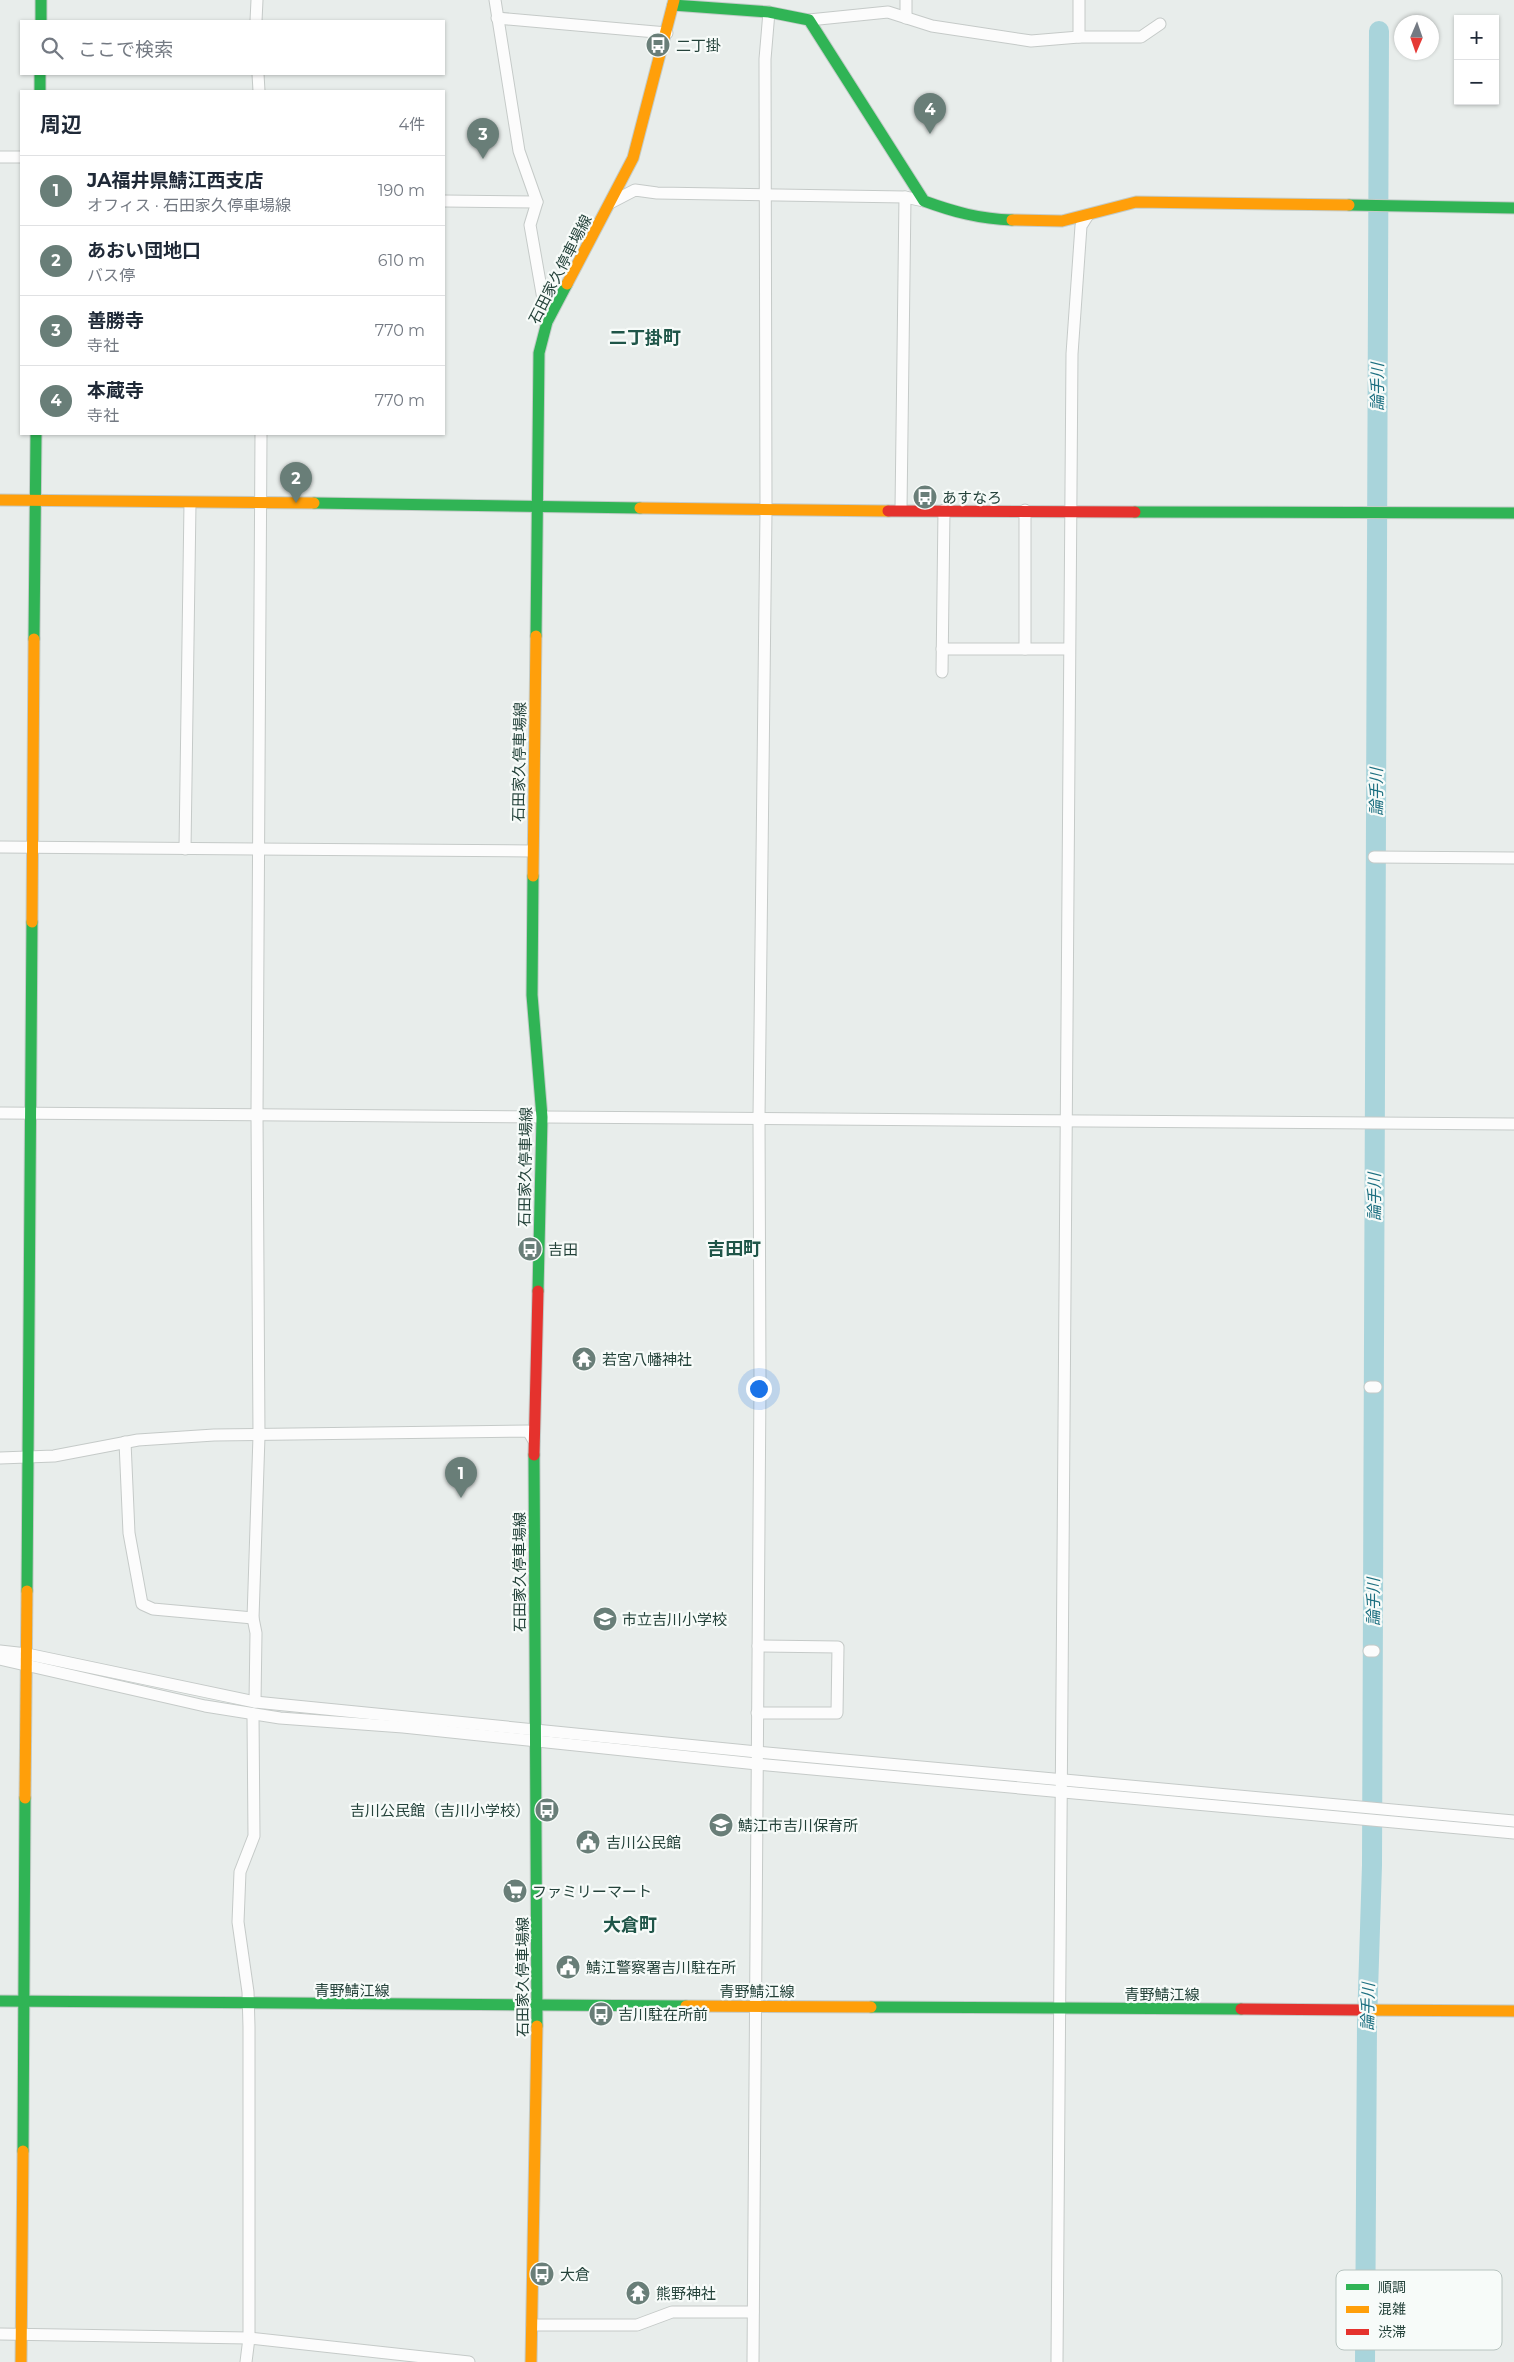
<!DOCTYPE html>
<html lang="ja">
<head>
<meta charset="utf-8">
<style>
  :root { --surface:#fff; --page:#f2f2f3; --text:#1f2937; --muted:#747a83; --line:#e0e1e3; --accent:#697e78 }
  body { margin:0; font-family:Montserrat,"Noto Sans JP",sans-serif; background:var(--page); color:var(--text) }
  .controls { position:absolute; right:15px; top:15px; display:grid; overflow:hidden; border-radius:0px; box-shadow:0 1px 4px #0004 }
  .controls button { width:45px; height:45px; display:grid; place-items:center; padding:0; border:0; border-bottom:1px solid var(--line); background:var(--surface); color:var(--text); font:25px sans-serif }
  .compass { position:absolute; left:1394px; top:15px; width:45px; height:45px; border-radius:50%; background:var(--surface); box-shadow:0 1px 4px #0004; rotate:182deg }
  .you { position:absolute; left:758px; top:1388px; width:18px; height:18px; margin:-12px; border:4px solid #fff; border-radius:50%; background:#1a73e8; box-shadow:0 0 0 8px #1a73e833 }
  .badge { display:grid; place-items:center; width:32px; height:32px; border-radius:50%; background:var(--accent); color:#fff; font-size:16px; font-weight:700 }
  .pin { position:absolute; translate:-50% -41px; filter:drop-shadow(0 1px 2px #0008) }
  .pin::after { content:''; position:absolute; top:26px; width:18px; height:15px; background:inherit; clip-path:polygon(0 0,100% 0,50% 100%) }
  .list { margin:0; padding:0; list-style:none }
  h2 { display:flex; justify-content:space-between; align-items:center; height:65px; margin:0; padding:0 20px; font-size:21px }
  h2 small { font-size:16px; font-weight:400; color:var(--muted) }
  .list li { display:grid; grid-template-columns:32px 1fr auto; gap:15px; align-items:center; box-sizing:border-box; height:70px; padding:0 20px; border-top:1px solid var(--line) }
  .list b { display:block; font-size:19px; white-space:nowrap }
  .list p { margin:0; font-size:16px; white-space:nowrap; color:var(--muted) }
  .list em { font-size:16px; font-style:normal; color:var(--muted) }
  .icon { flex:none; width:28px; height:28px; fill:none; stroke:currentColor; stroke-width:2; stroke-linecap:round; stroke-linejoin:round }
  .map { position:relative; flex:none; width:1514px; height:2362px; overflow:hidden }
  .search { position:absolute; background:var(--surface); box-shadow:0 1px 4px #0004; left:20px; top:20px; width:425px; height:55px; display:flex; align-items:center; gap:12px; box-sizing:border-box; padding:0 18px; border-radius:0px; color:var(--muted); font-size:19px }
  .panel { position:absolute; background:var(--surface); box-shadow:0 1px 4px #0004; left:20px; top:90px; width:425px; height:345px; border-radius:0px }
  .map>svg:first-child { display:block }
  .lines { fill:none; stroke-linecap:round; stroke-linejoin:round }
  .river { stroke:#a9d4db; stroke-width:20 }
  .street-casing { stroke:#c5cac8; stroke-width:13 }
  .fast-casing { stroke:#c3cbc8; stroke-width:13 }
  .slow-casing { stroke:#c3cbc8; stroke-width:13 }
  .jam-casing { stroke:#c3cbc8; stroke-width:13 }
  .street { stroke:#fcfcfc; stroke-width:11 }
  .fast { stroke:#30b455; stroke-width:11 }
  .slow { stroke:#ff9f0a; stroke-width:11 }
  .jam { stroke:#e5322d; stroke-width:11 }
  .labels { text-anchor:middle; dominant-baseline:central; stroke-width:4.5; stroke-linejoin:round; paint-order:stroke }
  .poi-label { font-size:15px; fill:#24423a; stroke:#f7fbf9; text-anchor:start }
  .street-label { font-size:15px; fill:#24423a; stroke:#f7fbf9 }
  .water-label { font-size:16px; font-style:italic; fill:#1c6f80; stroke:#f7fbf9 }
  .quarter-label { font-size:18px; font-weight:bold; fill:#1f5548; stroke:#f7fbf9 }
  .key { fill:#f7fbf9; stroke:#b8c4c0; stroke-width:1 }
  .key-label { font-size:14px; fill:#24423a }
</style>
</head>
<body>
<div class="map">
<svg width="1514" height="2362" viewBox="0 0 1514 2362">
  <rect width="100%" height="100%" fill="#e8edeb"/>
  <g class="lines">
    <path class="river" d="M 1365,2362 L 1367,2023 L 1372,1865 L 1379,31"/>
    <defs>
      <g id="street">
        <path d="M 495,0 L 519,151 L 537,202 L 530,225 L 547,322"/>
        <path d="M 1079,0 L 1079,37"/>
        <path d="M 497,18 L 667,33"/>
        <path d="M 906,18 L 906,0"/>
        <path d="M 809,20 L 888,12 L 932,26 L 1031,41 L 1079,37 L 1141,37 L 1160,24"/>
        <path d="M 256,21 L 257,0"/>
        <path d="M 258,74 L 259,91"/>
        <path d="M 0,157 L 21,157"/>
        <path d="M 444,201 L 537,202"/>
        <path d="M 610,203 L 635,190 L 657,193 L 905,197 L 924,201"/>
        <path d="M 901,510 L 905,197"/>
        <path d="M 1025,510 L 1025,649"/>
        <path d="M 942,649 L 1069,649"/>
        <path d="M 942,672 L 944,510"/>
        <path d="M 0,847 L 532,851"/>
        <path d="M 185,849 L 190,503"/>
        <path d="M 1374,857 L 1514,858"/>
        <path d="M 0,1113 L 1514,1124"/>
        <path d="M 1370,1387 L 1376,1387"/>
        <path d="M 125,1442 L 129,1533 L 142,1604 L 153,1609 L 253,1618"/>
        <path d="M 0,1458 L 54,1456 L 138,1440 L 214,1435 L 528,1431 L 534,1441"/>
        <path d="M 0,1651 L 27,1654 L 255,1702 L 757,1752 L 1514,1821"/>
        <path d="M 1369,1651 L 1374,1651"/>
        <path d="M 0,1659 L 205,1706 L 280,1718 L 403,1727 L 757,1764 L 1514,1833"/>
        <path d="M 255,1702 L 256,1633 L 253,1618 L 259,1436 L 257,1114 L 261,434"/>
        <path d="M 757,1713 L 837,1713 L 838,1647 L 758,1646"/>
        <path d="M 1360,2317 L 1369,2317"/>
        <path d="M 532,2325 L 637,2325 L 672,2312 L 753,2312"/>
        <path d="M 0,2334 L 249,2338 L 469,2362"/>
        <path d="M 246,2362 L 249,2338 L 249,2027 L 248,1992 L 238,1922 L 240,1872 L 254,1836 L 253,1715"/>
        <path d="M 753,2362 L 760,1383 L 759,1118 L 766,511 L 765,59 L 769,12"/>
        <path d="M 1057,2362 L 1072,354 L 1081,226 L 1088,215"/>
      </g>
      <g id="fast">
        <path d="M 41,0 L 41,21"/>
        <path d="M 673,5 L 769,12 L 809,20 L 924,201 C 954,212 980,219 1012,220"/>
        <path d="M 40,74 L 40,91"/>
        <path d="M 1349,205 L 1514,208"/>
        <path d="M 314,503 L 640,508"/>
        <path d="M 1135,512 L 1514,513"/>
        <path d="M 536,636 L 539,353 L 547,322 L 567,284"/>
        <path d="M 34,639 L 36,434"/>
        <path d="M 533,876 L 532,995 L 542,1117 L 538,1291"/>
        <path d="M 534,1455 L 537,2026"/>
        <path d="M 27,1591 L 32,922"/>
        <path d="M 0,2001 L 686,2006"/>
        <path d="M 871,2007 L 1241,2009"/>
        <path d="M 23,2151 L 25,1798"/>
      </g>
      <g id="slow">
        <path d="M 1012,220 L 1062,221 L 1136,202 L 1349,205"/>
        <path d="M 567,284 L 633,158 L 674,0"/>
        <path d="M 0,500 L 314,503"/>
        <path d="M 640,508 L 888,511"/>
        <path d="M 533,876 L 536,636"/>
        <path d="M 32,922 L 34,639"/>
        <path d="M 25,1798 L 27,1591"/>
        <path d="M 686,2006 L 871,2007"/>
        <path d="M 1360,2010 L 1514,2011"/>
        <path d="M 21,2362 L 23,2151"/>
        <path d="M 531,2362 L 537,2026"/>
      </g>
      <g id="jam">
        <path d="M 888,511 L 1135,512"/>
        <path d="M 534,1455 L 538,1291"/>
        <path d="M 1241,2009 L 1360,2010"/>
      </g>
    </defs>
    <use href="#street" class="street-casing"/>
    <use href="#fast" class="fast-casing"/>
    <use href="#slow" class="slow-casing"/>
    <use href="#jam" class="jam-casing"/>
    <use href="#street" class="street"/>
    <use href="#fast" class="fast"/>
    <use href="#slow" class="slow"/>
    <use href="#jam" class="jam"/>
  </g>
  <defs>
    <symbol id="bus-disc" viewBox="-11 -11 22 22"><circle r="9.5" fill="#697e78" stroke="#f7fbf9"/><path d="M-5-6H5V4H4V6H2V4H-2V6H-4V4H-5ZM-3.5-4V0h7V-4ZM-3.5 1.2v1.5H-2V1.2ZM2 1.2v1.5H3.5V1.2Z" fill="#fff"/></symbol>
    <symbol id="temple-disc" viewBox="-11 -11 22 22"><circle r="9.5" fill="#697e78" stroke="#f7fbf9"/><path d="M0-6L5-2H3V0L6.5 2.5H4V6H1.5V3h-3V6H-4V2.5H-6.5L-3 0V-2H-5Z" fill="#fff"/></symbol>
    <symbol id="school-disc" viewBox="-11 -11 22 22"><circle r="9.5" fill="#697e78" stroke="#f7fbf9"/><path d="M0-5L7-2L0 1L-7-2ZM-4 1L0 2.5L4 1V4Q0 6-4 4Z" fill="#fff"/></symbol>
    <symbol id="civic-disc" viewBox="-11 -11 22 22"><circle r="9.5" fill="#697e78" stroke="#f7fbf9"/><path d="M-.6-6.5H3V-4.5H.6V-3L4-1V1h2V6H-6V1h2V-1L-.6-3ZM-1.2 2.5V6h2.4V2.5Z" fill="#fff"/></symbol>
    <symbol id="supermarket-disc" viewBox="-11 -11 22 22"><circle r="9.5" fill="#697e78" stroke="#f7fbf9"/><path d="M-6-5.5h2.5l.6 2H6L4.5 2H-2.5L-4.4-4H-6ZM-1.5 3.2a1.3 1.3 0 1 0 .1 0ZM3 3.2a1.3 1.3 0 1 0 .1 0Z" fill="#fff"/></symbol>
  </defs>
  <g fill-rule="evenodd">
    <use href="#bus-disc" x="644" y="31" width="28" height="28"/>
    <use href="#bus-disc" x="911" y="483" width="28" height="28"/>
    <use href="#bus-disc" x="516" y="1235" width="28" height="28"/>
    <use href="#temple-disc" x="570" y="1345" width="28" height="28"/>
    <use href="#school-disc" x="591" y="1605" width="28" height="28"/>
    <use href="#bus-disc" x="533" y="1796" width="28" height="28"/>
    <use href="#school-disc" x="707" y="1811" width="28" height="28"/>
    <use href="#civic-disc" x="574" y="1828" width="28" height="28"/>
    <use href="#supermarket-disc" x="501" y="1877" width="28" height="28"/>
    <use href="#civic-disc" x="554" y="1953" width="28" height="28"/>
    <use href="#bus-disc" x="587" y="2000" width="28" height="28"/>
    <use href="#bus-disc" x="528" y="2260" width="28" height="28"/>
    <use href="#temple-disc" x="624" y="2279" width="28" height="28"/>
  </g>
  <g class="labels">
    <g class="poi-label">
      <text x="676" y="45">二丁掛</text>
      <text x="942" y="497">あすなろ</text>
      <text x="548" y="1249">吉田</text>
      <text x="602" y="1359">若宮八幡神社</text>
      <text x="622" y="1619">市立吉川小学校</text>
      <text x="530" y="1810" text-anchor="end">吉川公民館（吉川小学校）</text>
      <text x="738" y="1825">鯖江市吉川保育所</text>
      <text x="606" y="1842">吉川公民館</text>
      <text x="532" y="1891">ファミリーマート</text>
      <text x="586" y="1967">鯖江警察署吉川駐在所</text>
      <text x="618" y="2014">吉川駐在所前</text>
      <text x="560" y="2274">大倉</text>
      <text x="656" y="2293">熊野神社</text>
    </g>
    <g class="street-label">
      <text transform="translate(560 269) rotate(-63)">石田家久停車場線</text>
      <text transform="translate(519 762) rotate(-89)">石田家久停車場線</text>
      <text transform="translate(525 1167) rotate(-89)">石田家久停車場線</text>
      <text transform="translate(519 1572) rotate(-90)">石田家久停車場線</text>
      <text transform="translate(522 1977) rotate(-90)">石田家久停車場線</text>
      <text x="352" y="1990">青野鯖江線</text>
      <text x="757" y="1991">青野鯖江線</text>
      <text x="1162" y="1994">青野鯖江線</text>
    </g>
    <g class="water-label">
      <text transform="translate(1377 387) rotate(-90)">論手川</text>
      <text transform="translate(1376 792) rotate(-90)">論手川</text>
      <text transform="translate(1374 1197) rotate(-90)">論手川</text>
      <text transform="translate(1373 1602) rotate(-90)">論手川</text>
      <text transform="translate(1368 2007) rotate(-89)">論手川</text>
    </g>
    <g class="quarter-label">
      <text x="645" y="338">二丁掛町</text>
      <text x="734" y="1249">吉田町</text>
      <text x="630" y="1925">大倉町</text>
    </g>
  </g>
  <rect x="1336" y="2270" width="166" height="80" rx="8" class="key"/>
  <rect x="1346" y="2284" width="23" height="6" fill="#30b455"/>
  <rect x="1346" y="2306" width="23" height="7" fill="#ff9f0a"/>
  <rect x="1346" y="2329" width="23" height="6" fill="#e5322d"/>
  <g class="key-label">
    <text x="1378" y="2292">順調</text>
    <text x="1378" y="2314">混雑</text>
    <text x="1378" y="2337">渋滞</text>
  </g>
</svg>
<div class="controls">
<button>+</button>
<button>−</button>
</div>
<svg class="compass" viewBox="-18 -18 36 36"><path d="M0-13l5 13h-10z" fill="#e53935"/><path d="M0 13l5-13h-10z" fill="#747a83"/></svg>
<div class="you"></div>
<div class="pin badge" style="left:461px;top:1498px">1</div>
<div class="pin badge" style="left:296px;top:503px">2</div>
<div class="pin badge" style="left:483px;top:159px">3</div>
<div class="pin badge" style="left:930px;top:134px">4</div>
<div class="search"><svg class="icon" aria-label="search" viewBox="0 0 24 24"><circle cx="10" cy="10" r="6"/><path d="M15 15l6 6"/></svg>ここで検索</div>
<section class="panel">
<h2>周辺<small>4件</small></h2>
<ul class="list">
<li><span class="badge">1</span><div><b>JA福井県鯖江西支店</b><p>オフィス · 石田家久停車場線</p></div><em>190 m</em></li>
<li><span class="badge">2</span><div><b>あおい団地口</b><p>バス停</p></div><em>610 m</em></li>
<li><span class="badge">3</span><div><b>善勝寺</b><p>寺社</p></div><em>770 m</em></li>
<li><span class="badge">4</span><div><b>本蔵寺</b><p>寺社</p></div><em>770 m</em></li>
</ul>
</section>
</div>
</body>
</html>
